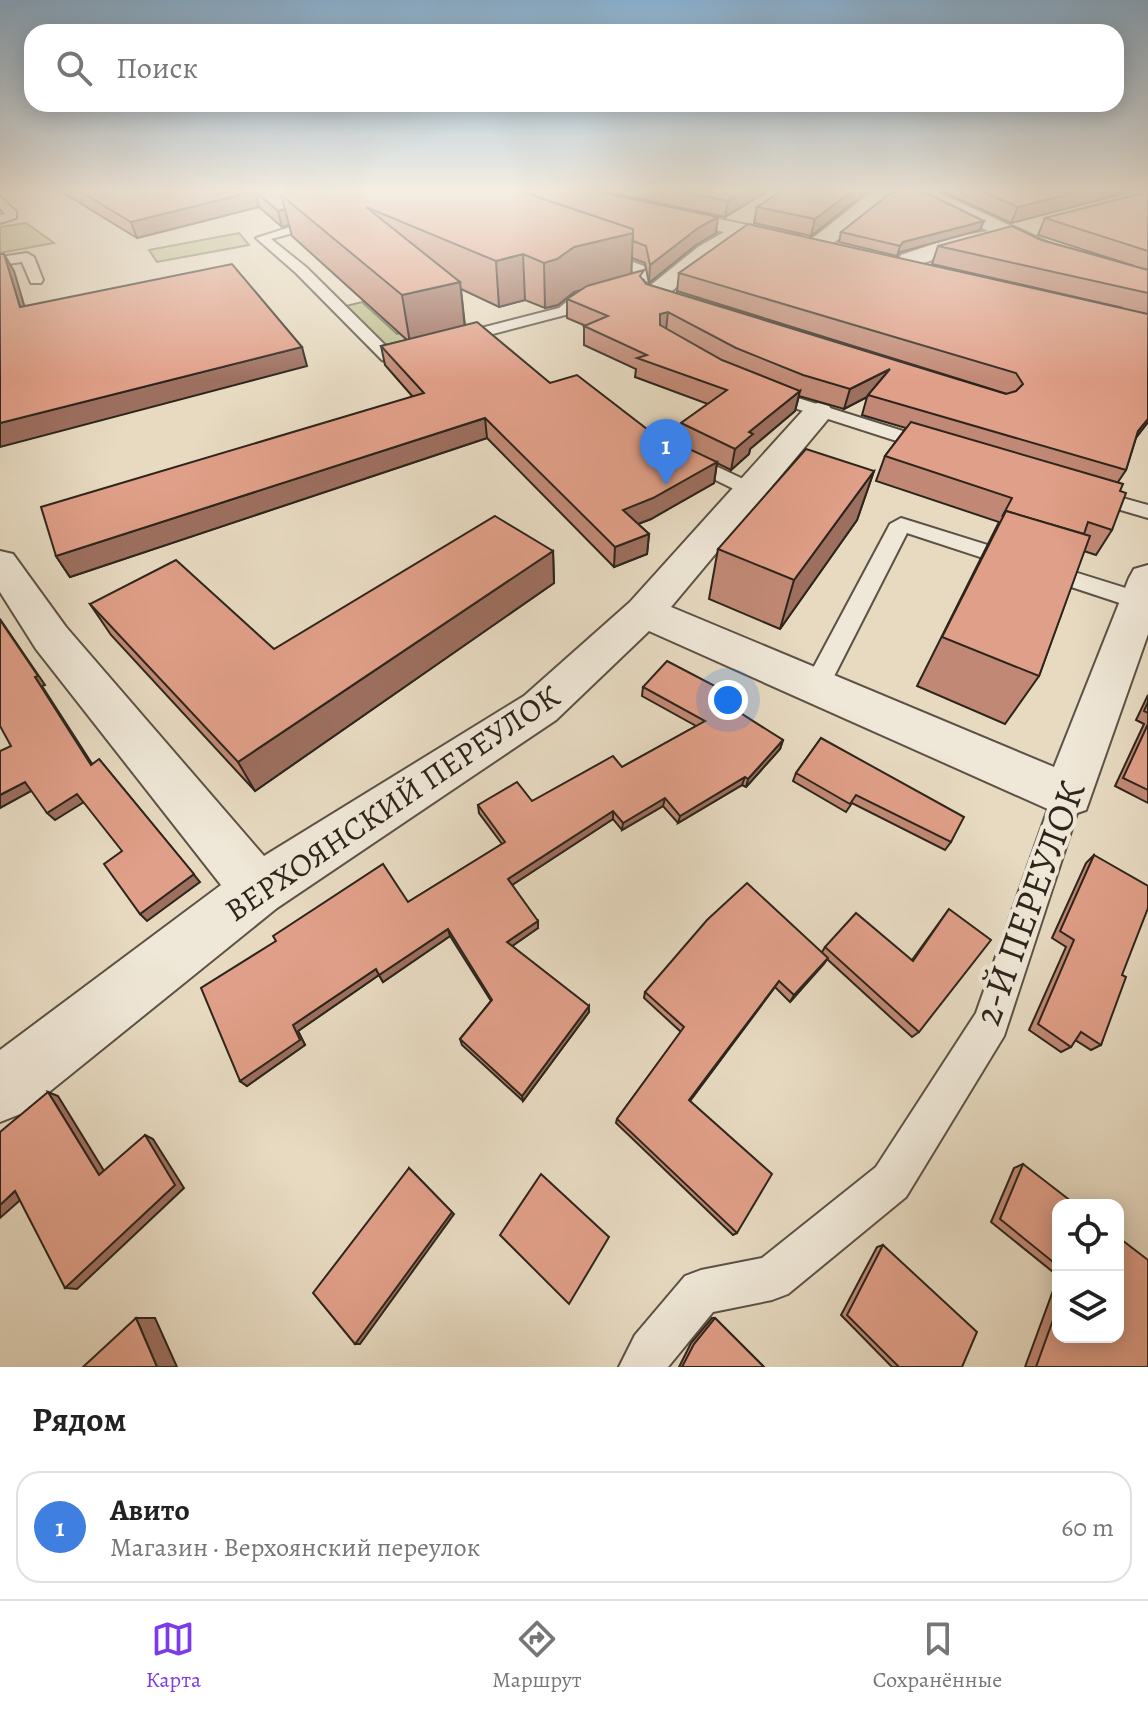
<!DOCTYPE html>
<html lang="ru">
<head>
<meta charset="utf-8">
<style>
  :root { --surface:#fff; --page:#f2f2f2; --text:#222; --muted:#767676; --line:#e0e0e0; --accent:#7c3aed }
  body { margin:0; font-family:Alegreya,serif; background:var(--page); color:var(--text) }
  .controls { position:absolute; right:24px; bottom:24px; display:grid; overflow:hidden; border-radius:16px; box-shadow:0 4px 20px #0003 }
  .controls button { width:72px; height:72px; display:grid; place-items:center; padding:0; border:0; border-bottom:2px solid var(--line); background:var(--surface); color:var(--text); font:40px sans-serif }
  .you { position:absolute; left:728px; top:700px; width:28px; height:28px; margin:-20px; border:6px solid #fff; border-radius:50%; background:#1a73e8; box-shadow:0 0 0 12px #1a73e833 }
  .badge { display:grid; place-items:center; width:52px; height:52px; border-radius:50%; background:var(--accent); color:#fff; font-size:26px; font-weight:700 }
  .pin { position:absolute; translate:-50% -66px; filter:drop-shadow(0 2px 4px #0008) }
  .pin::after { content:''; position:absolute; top:42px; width:28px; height:24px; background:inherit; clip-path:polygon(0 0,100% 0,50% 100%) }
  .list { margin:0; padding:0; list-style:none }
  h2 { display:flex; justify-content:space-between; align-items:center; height:104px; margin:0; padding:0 32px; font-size:34px }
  h2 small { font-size:26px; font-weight:400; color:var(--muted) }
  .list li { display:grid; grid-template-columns:52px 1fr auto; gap:24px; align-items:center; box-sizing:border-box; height:112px; margin:0 16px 16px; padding:0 16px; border:2px solid var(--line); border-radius:24px }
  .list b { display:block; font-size:30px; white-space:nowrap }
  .list p { margin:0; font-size:26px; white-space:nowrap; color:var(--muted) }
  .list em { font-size:26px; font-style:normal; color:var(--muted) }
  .icon { flex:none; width:44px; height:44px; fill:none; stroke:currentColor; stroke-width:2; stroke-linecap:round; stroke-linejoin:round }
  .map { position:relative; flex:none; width:1148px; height:1367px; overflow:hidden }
  .search { position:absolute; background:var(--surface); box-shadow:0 4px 20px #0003; left:24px; right:24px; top:24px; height:88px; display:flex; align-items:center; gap:20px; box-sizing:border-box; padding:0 28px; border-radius:24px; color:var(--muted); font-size:30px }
  .sheet { height:232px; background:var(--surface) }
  nav { display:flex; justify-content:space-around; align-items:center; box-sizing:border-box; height:112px; border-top:2px solid var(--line); background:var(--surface); font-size:22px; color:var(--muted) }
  nav a { display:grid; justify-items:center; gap:4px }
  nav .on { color:var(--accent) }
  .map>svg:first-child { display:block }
  .green { fill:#bdbd8d; stroke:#757154; stroke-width:2 }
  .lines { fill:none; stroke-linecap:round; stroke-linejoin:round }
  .service-casing { stroke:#5c5245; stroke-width:4 }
  .minor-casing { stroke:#5c5245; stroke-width:4 }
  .service { fill:#efe7d7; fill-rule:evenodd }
  .minor { fill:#efe7d7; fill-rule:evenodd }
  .wall { fill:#c18975; stroke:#2d251c; stroke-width:2; fill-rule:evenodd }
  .shaded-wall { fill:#9d6f5f; stroke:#2d251c; stroke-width:2 }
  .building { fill:#e09f88; stroke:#2d251c; stroke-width:2 }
  .labels { text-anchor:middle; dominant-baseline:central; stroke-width:8; stroke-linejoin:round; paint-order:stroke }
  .street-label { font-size:32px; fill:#2d251c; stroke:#efe7d7 }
  .near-street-label { font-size:38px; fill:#2d251c; stroke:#efe7d7 }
</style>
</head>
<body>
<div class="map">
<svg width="1148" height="1367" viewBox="0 0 1148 1367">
  <rect width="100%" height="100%" fill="#e7dac1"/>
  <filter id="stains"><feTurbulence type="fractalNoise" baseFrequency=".0025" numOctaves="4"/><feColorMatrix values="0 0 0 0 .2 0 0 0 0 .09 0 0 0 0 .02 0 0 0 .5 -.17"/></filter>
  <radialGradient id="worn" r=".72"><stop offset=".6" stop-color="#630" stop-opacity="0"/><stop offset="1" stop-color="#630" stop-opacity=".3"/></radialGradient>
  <g class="green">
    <path d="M 26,223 L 54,243 L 0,253 L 0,227 Z"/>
    <path d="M 239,233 L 249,245 L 157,262 L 149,250 Z"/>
    <path d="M 362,302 L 397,334 L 453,320 L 390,353 L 342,307 Z"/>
  </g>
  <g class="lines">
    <defs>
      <g id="service">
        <path d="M 0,197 L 16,212 L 16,218 L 0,223 L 0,215 L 5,214 L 0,208 Z"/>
        <path d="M 322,217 L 326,218 L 326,224 L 271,239 L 306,267 L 391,351 L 413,345 L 421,350 L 419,353 L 388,362 L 382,360 L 296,273 L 256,238 Z"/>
        <path d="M 593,251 L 603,251 L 644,266 L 648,281 L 585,301 L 569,314 L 455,344 L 447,339 L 450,336 L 559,308 L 575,295 L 634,279 L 633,271 L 593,257 Z"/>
        <path d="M 27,253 L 34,257 L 43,280 L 41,283 L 31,283 L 22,262 L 0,265 L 0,257 Z"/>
        <path d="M 766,388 L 941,443 L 943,447 L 934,453 L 760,397 L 757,393 Z"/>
        <path d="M 686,452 L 758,486 L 761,490 L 758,494 L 744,494 L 679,462 L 676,458 Z"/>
        <path d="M 1090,489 L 1148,505 L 1148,518 L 1083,499 L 1080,495 L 1083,491 Z"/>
        <path d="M 901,518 L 1148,595 L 1148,607 L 1132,607 L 907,533 L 825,694 L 816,697 L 807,694 L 803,687 L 890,524 Z"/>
        <path d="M 1068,782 L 1078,786 L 1083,795 L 1004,1036 L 906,1197 L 788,1294 L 772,1300 L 713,1312 L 668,1367 L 619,1367 L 635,1335 L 685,1276 L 701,1270 L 762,1258 L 876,1167 L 976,1013 L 1053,795 L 1058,786 Z"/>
      </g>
      <g id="minor">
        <path d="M 546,189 L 579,189 L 799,236 L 809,241 L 870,193 L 881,189 L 906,189 L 884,201 L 824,251 L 816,252 L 806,247 L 799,248 L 746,237 L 714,257 L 662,299 L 646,299 L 642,294 L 646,289 L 698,247 L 724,232 L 555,195 Z"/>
        <path d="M 908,189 L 931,189 L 1051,244 L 1148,274 L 1148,289 L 1035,254 L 1004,238 L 917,265 L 901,265 L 898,260 L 901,255 L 954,237 L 988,231 Z"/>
        <path d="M 818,403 L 829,406 L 833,412 L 829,418 L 671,607 L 1054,767 L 1129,578 L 1134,569 L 1148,565 L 1148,634 L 1086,810 L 1068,816 L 1050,810 L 649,631 L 556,720 L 277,908 L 23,1113 L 0,1122 L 0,1050 L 221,885 L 36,649 L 0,592 L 0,551 L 13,554 L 66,627 L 264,856 L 524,696 L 630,602 L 807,406 Z"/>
      </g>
    </defs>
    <use href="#service" class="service-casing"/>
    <use href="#minor" class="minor-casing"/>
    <use href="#service" class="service"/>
    <use href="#minor" class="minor"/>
  </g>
  <g class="wall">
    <path d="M 57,189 L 584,189 L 716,233 L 696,245 L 649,283 L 645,263 L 632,258 L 631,274 L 644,280 L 646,284 L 1006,394 L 1007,394 L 677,291 L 679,273 L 1123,308 L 932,264 L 938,246 L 1041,240 L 1134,266 L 1038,235 L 1045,218 L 1148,191 L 1148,422 L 1136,438 L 1126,470 L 1118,482 L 1112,530 L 1096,555 L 1084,551 L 1039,676 L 1005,724 L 917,686 L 999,522 L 876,481 L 885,456 L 906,428 L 862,415 L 867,397 L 844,409 L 799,396 L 795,411 L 750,449 L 749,454 L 731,470 L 717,463 L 714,483 L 651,519 L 638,524 L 649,534 L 647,554 L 614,567 L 487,438 L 70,577 L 56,556 L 413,397 L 385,365 L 381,346 L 407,340 L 292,236 L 289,225 L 282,227 L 259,207 L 137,238 ZM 461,289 L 499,307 L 525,300 L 545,308 L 558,305 L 574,292 L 579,291 L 567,299 L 567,318 L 586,326 L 584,326 L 584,345 L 636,369 L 635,377 L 708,404 L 681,423 L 679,444 L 660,439 L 550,383 L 465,326 Z"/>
    <path d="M 592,189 L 771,189 L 725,217 Z"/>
    <path d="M 937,189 L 1141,189 L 1011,223 Z"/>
    <path d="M 868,191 L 811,236 L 754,223 L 757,207 Z"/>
    <path d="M 980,230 L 900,252 L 897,256 L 839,242 L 841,232 Z"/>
    <path d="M 874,471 L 857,520 L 780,629 L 709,599 L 718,549 Z"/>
    <path d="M 553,551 L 554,583 L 255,791 L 111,635 L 90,604 L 274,649 Z"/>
    <path d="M 643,687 L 731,705 L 728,709 L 783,740 L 780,749 L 746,787 L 742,785 L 678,823 L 663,806 L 622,830 L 613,819 L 512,885 L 538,928 L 512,946 L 589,1012 L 523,1101 L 462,1045 L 460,1039 L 491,1001 L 450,936 L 383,982 L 379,975 L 298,1031 L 305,1045 L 247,1086 L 240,1081 L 408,902 L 502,844 L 479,813 L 478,805 L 532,801 L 622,767 L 696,726 L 642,696 Z"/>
    <path d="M 1148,695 L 1148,803 L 1115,786 L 1144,724 L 1136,720 Z"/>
    <path d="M 821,738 L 951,842 L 945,850 L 852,803 L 846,812 L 793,781 L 796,773 Z"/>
    <path d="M 1094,855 L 1122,975 L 1101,1045 L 1091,1050 L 1075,1040 L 1071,1047 L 1061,1052 L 1029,1030 L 1066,947 L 1052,938 L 1086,863 Z"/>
    <path d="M 949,909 L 919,1032 L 912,1037 L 827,959 L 790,1002 L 775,987 L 690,1101 L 737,1233 L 733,1235 L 616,1123 L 617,1119 L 681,1032 L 644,998 L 645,992 L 822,952 L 825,947 L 912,960 Z"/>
    <path d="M 1023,1164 L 1058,1205 L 1058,1276 L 991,1222 L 1014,1168 Z"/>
    <path d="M 883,1245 L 962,1367 L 892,1367 L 841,1315 L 877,1247 Z"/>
    <path d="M 1058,1277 L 1058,1337 L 1148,1367 L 1025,1367 Z"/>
    <path d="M 712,1318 L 715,1318 L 764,1367 L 679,1367 L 691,1343 Z"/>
  </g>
  <g class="shaded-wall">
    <path d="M 748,189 L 771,189 L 725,217 L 728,201 Z"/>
    <path d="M 855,189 L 874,189 L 868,191 L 811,236 L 815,219 Z"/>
    <path d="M 1089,189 L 1141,189 L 1011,223 L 1018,207 Z"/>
    <path d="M 255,191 L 259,207 L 137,238 L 131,222 Z"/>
    <path d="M 285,209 L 289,225 L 282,227 L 278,211 Z"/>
    <path d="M 718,217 L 716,233 L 696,245 L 649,283 L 650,265 L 698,228 Z"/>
    <path d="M 984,221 L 980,230 L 900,252 L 897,256 L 900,246 L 903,242 Z"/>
    <path d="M 633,233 L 631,277 L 574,292 L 558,305 L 545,308 L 544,263 L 574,247 Z"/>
    <path d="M 4,254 L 14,271 L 30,325 L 20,307 Z"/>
    <path d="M 523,254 L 525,300 L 499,307 L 496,261 Z"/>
    <path d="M 460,282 L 465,329 L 410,343 L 402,295 Z"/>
    <path d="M 668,312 L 666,330 L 659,332 L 660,314 Z"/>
    <path d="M 302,347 L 307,366 L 0,447 L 0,423 Z"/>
    <path d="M 890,369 L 867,397 L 844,409 L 850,389 Z"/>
    <path d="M 800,391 L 795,411 L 750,449 L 749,454 L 731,470 L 735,449 L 749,432 Z"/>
    <path d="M 485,418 L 487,438 L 70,577 L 56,556 Z"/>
    <path d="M 1148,419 L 1148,422 L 1145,426 L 1125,451 L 1138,431 Z"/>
    <path d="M 717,462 L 714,483 L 651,519 L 622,530 L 623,510 Z"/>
    <path d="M 874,471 L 857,520 L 780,629 L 794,580 Z"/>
    <path d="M 649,534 L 647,554 L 614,567 L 615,547 Z"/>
    <path d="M 553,551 L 554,583 L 255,791 L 238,762 Z"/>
    <path d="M 0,619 L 45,685 L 42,686 L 98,773 L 91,765 L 35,677 Z"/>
    <path d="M 734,696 L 731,705 L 717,722 L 719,713 Z"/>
    <path d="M 783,740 L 780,749 L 746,787 L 748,779 Z"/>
    <path d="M 99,759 L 200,882 L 147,921 L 140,914 Z"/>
    <path d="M 745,777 L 742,785 L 678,823 L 680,816 Z"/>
    <path d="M 25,782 L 33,790 L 0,808 L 0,795 Z"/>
    <path d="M 77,794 L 84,802 L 55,820 L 47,813 Z"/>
    <path d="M 665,798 L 663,806 L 622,830 L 623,823 Z"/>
    <path d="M 613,811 L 613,819 L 509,887 L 508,879 Z"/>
    <path d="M 538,921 L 538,928 L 508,949 L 507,942 Z"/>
    <path d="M 448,929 L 450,936 L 383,982 L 379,975 Z"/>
    <path d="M 828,958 L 824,964 L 790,1002 L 794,995 Z"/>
    <path d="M 376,969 L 379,975 L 298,1031 L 305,1045 L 247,1086 L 240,1081 L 293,1025 Z"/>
    <path d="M 779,981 L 775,987 L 687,1105 L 689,1100 Z"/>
    <path d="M 589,1006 L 589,1012 L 523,1101 L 522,1096 Z"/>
    <path d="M 48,1092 L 58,1096 L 109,1179 L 99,1175 Z"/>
    <path d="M 145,1135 L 153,1139 L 184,1188 L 77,1289 L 65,1288 Z"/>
    <path d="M 409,1168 L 454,1214 L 360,1344 L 355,1344 Z"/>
    <path d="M 15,1191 L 27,1194 L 0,1218 L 0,1205 Z"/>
    <path d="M 136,1318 L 155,1318 L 177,1367 L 157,1367 Z"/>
  </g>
  <g class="building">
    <path d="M 76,189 L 305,189 L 281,195 L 285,209 L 278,211 L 255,191 L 131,222 Z"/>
    <path d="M 305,189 L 514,189 L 633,229 L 633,233 L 574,247 L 557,259 L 544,263 L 523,254 L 496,261 L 366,207 L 460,282 L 402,295 L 281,195 Z"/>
    <path d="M 514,189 L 584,189 L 718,217 L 698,228 L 650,265 L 646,246 L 633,241 L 633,229 Z"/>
    <path d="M 667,189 L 748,189 L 728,201 Z"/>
    <path d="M 784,189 L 855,189 L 815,219 L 757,207 Z"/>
    <path d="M 901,189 L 918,189 L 984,221 L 903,242 L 900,246 L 841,232 L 888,195 Z"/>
    <path d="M 977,189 L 1089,189 L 1018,207 Z"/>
    <path d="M 1148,192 L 1148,251 L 1045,218 Z"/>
    <path d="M 748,224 L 1148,314 L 1148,419 L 1138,431 L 1126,470 L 868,395 L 890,369 L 850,389 L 803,375 L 736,348 L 668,312 L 660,314 L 660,325 L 722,360 L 800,391 L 749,432 L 753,434 L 735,449 L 681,423 L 727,390 L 637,358 L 647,355 L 584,326 L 608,316 L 567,299 L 587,286 L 644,270 L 640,276 L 646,284 L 1006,394 L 1016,391 L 1023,384 L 1016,373 L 679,273 Z"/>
    <path d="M 1012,226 L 1041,240 L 1148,270 L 1148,293 L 938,246 Z"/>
    <path d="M 0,254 L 4,254 L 20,307 L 232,264 L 302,347 L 0,423 Z"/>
    <path d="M 477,322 L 550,383 L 577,375 L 660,439 L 664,437 L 717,462 L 653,498 L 623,510 L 649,534 L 615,547 L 485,418 L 56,556 L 41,507 L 424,393 L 381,346 Z"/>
    <path d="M 911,422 L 1123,484 L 1120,491 L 1126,493 L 1112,530 L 1088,522 L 1084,534 L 1006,511 L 1002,517 L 1012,498 L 885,456 Z"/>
    <path d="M 806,449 L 874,471 L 794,580 L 718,549 Z"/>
    <path d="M 1006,511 L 1090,536 L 1039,676 L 942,637 Z"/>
    <path d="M 495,516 L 553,551 L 238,762 L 90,604 L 176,560 L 274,649 Z"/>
    <path d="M 0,620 L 38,676 L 35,677 L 91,765 L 99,759 L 194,874 L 140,914 L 104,864 L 122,851 L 77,794 L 47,813 L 25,782 L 0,795 L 0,751 L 11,746 L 0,726 Z"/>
    <path d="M 667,661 L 734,696 L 719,713 L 731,707 L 783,740 L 748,779 L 745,777 L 680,816 L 665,798 L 623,823 L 613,811 L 508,879 L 538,921 L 507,942 L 589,1006 L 522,1096 L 460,1039 L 492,1000 L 448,929 L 379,975 L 376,969 L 293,1025 L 300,1040 L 240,1081 L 201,988 L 276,941 L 273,936 L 383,864 L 408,902 L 505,842 L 478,805 L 517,782 L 532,801 L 613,756 L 622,767 L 705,721 L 643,687 Z"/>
    <path d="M 1148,702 L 1148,713 L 1144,711 Z"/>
    <path d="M 1148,724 L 1148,790 L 1123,778 Z"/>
    <path d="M 821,738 L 964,817 L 951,842 L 856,795 L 850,804 L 796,773 Z"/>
    <path d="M 1094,855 L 1148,886 L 1148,908 L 1122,975 L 1126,977 L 1101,1045 L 1081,1032 L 1071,1047 L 1038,1024 L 1074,940 L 1060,931 Z"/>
    <path d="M 747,883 L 828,958 L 794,995 L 779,981 L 689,1100 L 772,1174 L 737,1233 L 617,1119 L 684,1027 L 645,992 L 707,920 Z"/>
    <path d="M 949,909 L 991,940 L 919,1032 L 825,947 L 856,913 L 913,961 Z"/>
    <path d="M 48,1092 L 99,1175 L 145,1135 L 175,1185 L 65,1288 L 15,1191 L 0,1205 L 0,1132 Z"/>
    <path d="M 1023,1164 L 1076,1205 L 1058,1205 L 1058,1266 L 1000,1219 Z"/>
    <path d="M 409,1168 L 452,1212 L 355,1344 L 313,1293 Z"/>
    <path d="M 541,1174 L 609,1237 L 569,1304 L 500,1235 Z"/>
    <path d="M 1118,1237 L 1148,1260 L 1148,1367 L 1036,1367 L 1058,1306 L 1058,1337 L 1118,1337 Z"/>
    <path d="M 883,1245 L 977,1332 L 962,1367 L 899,1367 L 847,1315 Z"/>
    <path d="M 136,1318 L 157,1367 L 83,1367 Z"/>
    <path d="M 715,1318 L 764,1367 L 682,1367 L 694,1344 Z"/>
  </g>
  <linearGradient id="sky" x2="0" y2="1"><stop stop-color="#8ab5d8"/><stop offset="0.5" stop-color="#f4eee3"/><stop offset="1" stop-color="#f4eee3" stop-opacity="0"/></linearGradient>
  <rect width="1148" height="380" fill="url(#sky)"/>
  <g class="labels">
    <g class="street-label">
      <text transform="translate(392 803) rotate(-34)">ВЕРХОЯНСКИЙ ПЕРЕУЛОК</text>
    </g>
    <g class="near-street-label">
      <text transform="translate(1029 903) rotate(-70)">2-Й ПЕРЕУЛОК</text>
    </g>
  </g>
  <rect width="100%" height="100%" filter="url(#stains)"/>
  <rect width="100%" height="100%" fill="url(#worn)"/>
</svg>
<div class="controls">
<button><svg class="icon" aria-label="locate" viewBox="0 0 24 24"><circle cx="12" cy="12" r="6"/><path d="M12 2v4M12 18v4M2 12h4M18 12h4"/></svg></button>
<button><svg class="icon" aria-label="layers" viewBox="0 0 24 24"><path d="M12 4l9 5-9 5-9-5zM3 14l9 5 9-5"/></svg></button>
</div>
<div class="you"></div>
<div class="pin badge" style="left:666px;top:485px;background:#3f7fe0">1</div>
<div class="search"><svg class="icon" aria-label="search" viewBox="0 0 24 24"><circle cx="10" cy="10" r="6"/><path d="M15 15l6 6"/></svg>Поиск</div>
</div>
<section class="sheet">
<h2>Рядом<small></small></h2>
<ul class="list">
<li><span class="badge" style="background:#3f7fe0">1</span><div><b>Авито</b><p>Магазин · Верхоянский переулок</p></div><em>60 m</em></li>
</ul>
</section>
<nav>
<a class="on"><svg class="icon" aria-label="map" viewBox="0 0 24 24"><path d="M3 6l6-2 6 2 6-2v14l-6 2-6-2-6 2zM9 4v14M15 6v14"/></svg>Карта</a>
<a><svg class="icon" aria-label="directions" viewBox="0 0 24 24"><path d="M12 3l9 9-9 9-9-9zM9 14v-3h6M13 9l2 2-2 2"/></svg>Маршрут</a>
<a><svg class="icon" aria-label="saved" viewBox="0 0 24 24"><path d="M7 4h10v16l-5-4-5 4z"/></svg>Сохранённые</a>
</nav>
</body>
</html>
